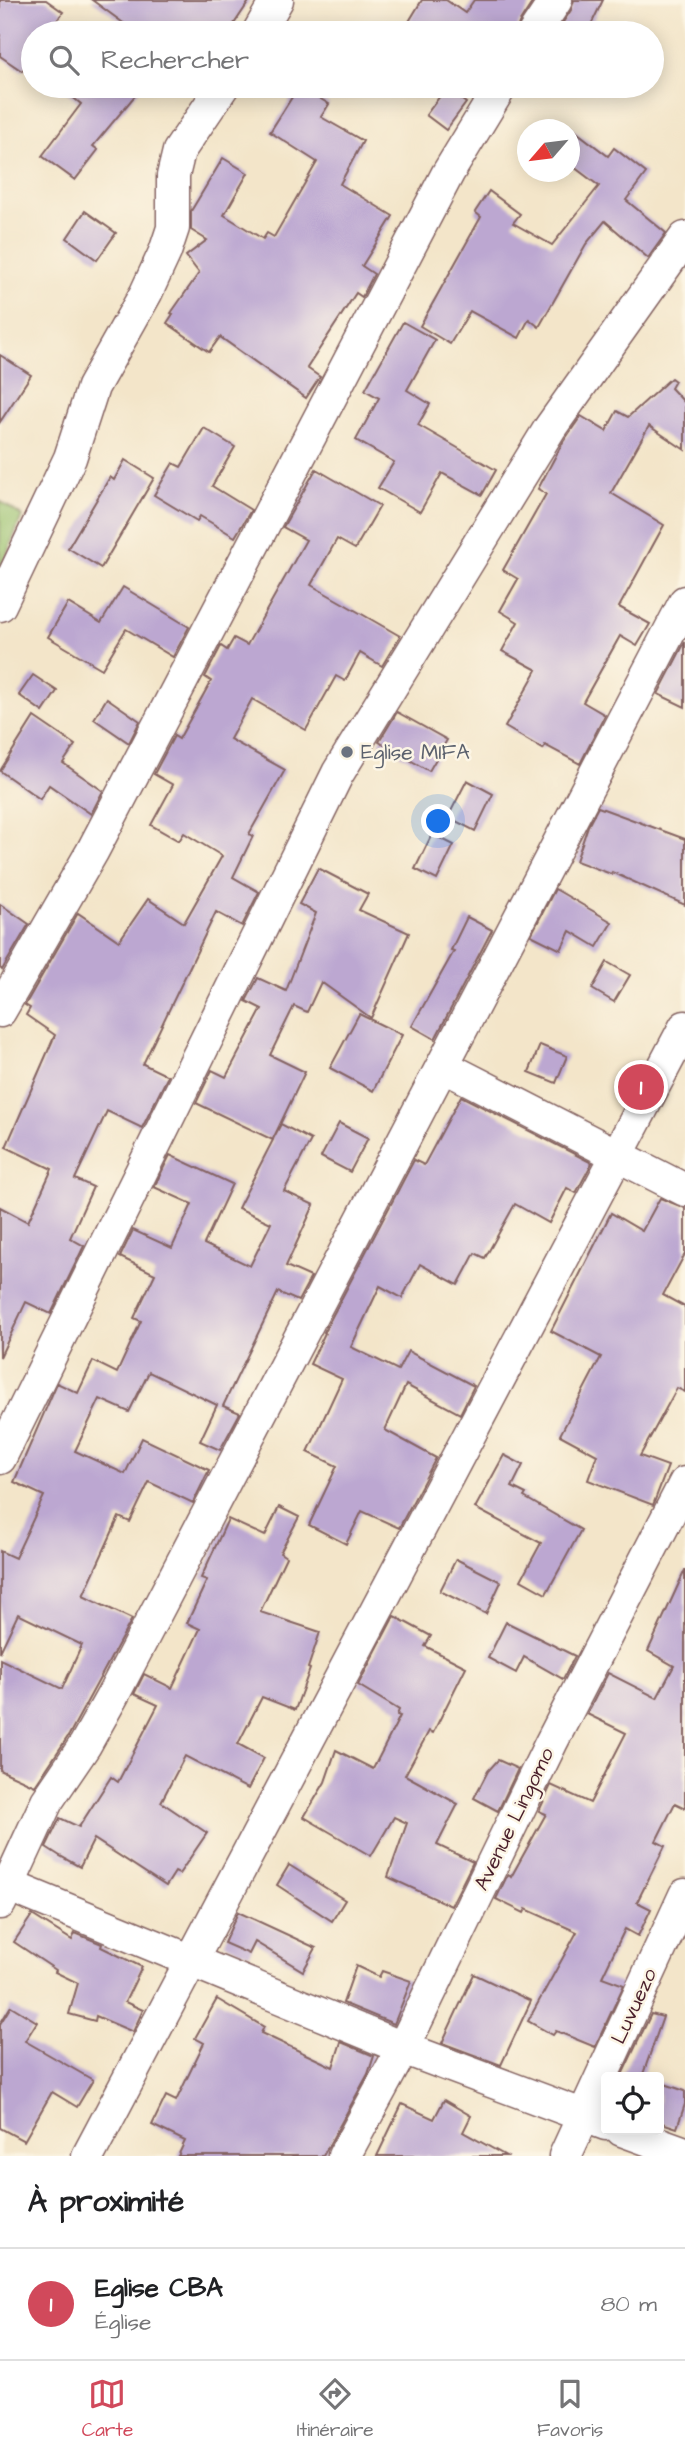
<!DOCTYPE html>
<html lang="fr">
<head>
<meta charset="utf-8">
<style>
  :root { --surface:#fff; --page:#f2f2f2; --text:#202124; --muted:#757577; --line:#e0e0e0; --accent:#d1495b }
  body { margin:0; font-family:"Architects Daughter",sans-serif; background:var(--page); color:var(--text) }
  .controls { position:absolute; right:21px; bottom:21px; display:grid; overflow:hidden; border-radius:7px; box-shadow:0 4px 18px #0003 }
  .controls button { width:63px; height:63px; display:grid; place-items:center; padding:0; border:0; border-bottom:2px solid var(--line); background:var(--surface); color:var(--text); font:35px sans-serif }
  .compass { position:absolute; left:517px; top:119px; width:63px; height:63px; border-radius:50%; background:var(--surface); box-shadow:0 4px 18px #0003; rotate:242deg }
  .you { position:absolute; left:439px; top:822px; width:24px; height:24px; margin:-18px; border:5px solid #fff; border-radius:50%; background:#1a73e8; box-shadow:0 0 0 10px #1a73e833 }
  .badge { display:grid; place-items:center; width:46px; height:46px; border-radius:50%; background:var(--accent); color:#fff; font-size:23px; font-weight:700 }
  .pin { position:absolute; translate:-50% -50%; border:4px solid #fff; box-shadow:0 2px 7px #0006 }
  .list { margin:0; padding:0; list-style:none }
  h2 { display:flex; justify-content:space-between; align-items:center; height:91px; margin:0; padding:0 28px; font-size:30px }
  h2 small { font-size:23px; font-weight:400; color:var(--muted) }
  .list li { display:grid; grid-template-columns:46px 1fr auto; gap:21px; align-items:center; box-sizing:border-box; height:112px; padding:0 28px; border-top:2px solid var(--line) }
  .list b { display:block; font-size:26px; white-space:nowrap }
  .list p { margin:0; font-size:23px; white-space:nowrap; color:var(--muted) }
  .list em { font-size:23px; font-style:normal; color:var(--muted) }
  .icon { flex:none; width:38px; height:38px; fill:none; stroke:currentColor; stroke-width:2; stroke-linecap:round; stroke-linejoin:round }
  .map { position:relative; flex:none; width:685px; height:2156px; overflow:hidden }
  .search { position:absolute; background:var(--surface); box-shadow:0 4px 18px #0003; left:21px; right:21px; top:21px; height:77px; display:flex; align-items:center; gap:18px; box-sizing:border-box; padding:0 24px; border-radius:38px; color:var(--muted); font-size:26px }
  .sheet { height:203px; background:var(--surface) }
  nav { display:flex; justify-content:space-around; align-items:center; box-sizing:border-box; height:98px; border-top:2px solid var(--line); background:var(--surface); font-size:19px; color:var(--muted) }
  nav a { display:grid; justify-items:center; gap:4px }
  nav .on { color:var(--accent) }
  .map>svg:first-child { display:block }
  .green { fill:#99c16d; stroke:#72704c; stroke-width:2 }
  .building { fill:#bca7d1 }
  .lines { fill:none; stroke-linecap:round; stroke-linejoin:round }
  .minor-casing { stroke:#856462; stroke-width:35 }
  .minor { stroke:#fff; stroke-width:32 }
  .worship-dot { fill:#6b7280; stroke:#fcf5e5; stroke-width:2.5 }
  .labels { text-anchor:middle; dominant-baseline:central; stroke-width:5; stroke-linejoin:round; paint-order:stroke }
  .worship-label { font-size:21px; fill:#5b616d; stroke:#fcf5e5; text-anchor:start }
  .street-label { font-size:21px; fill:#4a1f2b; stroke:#fcf5e5 }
</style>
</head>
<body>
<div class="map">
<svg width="685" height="2156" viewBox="0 0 685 2156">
  <rect width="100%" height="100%" fill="#fcf5e5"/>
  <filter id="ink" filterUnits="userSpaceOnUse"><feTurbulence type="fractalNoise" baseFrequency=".0143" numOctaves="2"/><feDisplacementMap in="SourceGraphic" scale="14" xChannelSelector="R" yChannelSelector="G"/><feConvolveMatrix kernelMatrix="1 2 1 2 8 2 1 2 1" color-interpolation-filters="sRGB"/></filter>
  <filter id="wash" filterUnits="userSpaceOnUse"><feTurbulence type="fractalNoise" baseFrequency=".00686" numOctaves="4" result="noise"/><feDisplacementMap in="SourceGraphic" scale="28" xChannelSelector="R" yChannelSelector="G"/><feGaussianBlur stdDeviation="1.57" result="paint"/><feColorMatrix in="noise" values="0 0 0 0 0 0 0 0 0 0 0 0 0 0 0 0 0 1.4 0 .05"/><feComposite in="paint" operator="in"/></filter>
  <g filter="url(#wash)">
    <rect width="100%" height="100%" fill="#f3e5c9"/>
    <path class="green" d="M 0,501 L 22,516 L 0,571 Z"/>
    <g id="blocks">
      <g class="building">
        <path d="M 0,0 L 46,0 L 63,12 L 48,33 L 33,33 L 33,55 L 22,71 L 0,56 Z"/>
        <path d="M 92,0 L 250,0 L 228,33 L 137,33 Z"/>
        <path d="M 422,0 L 446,0 L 465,13 L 474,0 L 534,0 L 519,23 L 516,33 L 402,33 Z"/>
        <path d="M 574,0 L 603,0 L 587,33 L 556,33 L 571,10 Z"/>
        <path d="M 59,86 L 143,86 L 93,146 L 98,150 L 75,180 L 42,156 L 81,104 Z"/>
        <path d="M 299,86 L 329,104 L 321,117 L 363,141 L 340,184 L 393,216 L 362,266 L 374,274 L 362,297 L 356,293 L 307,368 L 320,377 L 306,398 L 220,337 L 209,352 L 167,323 L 173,314 L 171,313 L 199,273 L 186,256 L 207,240 L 191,230 L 191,211 L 223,158 L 248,173 L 224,215 L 263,239 L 267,233 L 274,237 L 317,162 L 270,132 Z"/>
        <path d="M 446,88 L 466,103 L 446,130 L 426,115 Z"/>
        <path d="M 570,127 L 608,156 L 614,148 L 646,173 L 626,200 L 666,233 L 648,258 L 605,221 L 586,244 L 539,327 L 529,319 L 519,338 L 470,311 L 450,344 L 420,326 L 481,217 L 475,212 L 489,191 L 520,214 L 513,223 L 552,245 L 599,186 L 570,164 Z"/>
        <path d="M 85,211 L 116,233 L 97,260 L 67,238 Z"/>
        <path d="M 403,322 L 435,340 L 407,390 L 430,404 L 418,425 L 496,470 L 482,495 L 442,473 L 420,512 L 378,488 L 394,462 L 356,440 L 379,398 L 365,390 Z"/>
        <path d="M 0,355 L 31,375 L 0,422 Z"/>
        <path d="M 671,378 L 675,381 L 671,388 L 685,403 L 685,450 L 649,426 L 611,493 L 664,525 L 619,607 L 650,624 L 637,646 L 620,636 L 583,702 L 605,715 L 580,764 L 545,745 L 543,749 L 505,727 L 537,670 L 502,651 L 518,622 L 500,611 L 518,579 L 503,570 L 546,494 L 538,489 L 563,442 L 581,416 L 606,431 L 617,411 L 628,417 Z"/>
        <path d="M 204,428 L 235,447 L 212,486 L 251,510 L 235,537 L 200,516 L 197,521 L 154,495 L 173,463 L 181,467 Z"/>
        <path d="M 125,460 L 154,478 L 101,568 L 68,548 L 110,477 L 114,480 Z"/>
        <path d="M 316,469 L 380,506 L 355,549 L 337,539 L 311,585 L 400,636 L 382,666 L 360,653 L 345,681 L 336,676 L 306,730 L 252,699 L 230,739 L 285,770 L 249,834 L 253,836 L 233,877 L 259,892 L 242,926 L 216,912 L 143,1064 L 168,1076 L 142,1128 L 107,1111 L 75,1179 L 93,1187 L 70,1238 L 84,1246 L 51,1314 L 26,1302 L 0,1357 L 0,1207 L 28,1222 L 52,1169 L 6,1147 L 55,1035 L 26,1015 L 30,1008 L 25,1005 L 78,913 L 119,941 L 148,899 L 184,923 L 222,856 L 184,833 L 179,841 L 151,825 L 173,785 L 154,774 L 174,736 L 179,739 L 211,681 L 205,677 L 221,646 L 227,650 L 234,638 L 247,645 L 306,540 L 283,527 Z"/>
        <path d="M 123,587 L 189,627 L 173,657 L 126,629 L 102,669 L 48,637 L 68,603 L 101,623 Z"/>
        <path d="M 685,642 L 685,707 L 658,694 Z"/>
        <path d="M 33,675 L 57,691 L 43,712 L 19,695 Z"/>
        <path d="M 107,698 L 140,721 L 129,743 L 94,719 Z"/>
        <path d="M 397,712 L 447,740 L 429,771 L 379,742 Z"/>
        <path d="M 34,717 L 75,745 L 63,763 L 103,791 L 91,814 L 49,785 L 40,799 L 0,771 Z"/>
        <path d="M 467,780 L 493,794 L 475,831 L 448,817 Z"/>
        <path d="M 598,807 L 685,839 L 685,905 L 612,872 L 611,874 L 576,861 L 588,826 Z"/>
        <path d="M 432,834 L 454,845 L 437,880 L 415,869 Z"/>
        <path d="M 318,868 L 368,894 L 359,910 L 409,933 L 371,1018 L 321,982 L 307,1012 L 294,1006 L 270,1055 L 305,1072 L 273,1139 L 281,1124 L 311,1140 L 284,1191 L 314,1205 L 286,1266 L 311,1277 L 298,1301 L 278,1292 L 223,1406 L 240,1413 L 220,1450 L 200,1441 L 217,1405 L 149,1372 L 129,1412 L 100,1399 L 75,1451 L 125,1474 L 142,1438 L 209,1470 L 193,1503 L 149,1482 L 130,1522 L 119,1517 L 83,1596 L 132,1619 L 69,1735 L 35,1786 L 0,1770 L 0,1659 L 62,1689 L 82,1645 L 18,1614 L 0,1652 L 0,1551 L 15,1558 L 44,1496 L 14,1482 L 57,1383 L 78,1393 L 93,1361 L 117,1373 L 141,1321 L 134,1318 L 155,1274 L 120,1257 L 133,1230 L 172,1248 L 192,1204 L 154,1187 L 170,1155 L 232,1184 L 204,1244 L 250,1266 L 271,1223 L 238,1208 L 273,1140 L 196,1103 L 212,1070 L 226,1077 L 262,1009 L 246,1001 L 258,978 L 286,991 L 316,913 L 299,904 Z"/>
        <path d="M 555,889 L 612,922 L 597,947 L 570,931 L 561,950 L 531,935 Z"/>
        <path d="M 0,904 L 29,924 L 2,970 L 0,968 Z"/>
        <path d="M 467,917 L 492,930 L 435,1039 L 412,1026 L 454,951 L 451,950 Z"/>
        <path d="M 607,962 L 630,975 L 614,1002 L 592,989 Z"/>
        <path d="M 359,1014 L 402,1035 L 373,1091 L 330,1068 Z"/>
        <path d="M 540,1045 L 567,1056 L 556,1083 L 529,1072 Z"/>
        <path d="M 461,1096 L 592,1163 L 576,1193 L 567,1188 L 549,1223 L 515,1204 L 485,1258 L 475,1253 L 458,1285 L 420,1264 L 402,1298 L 380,1286 L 351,1347 L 398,1370 L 408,1351 L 474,1386 L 460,1414 L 406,1385 L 385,1430 L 436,1458 L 399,1528 L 362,1511 L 346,1544 L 309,1525 L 337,1466 L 308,1452 L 342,1379 L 310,1364 L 325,1333 L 324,1332 L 414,1160 L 424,1165 Z"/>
        <path d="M 339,1123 L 368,1138 L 350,1172 L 321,1157 Z"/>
        <path d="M 660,1198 L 685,1208 L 685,1254 L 663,1295 L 685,1307 L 685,1392 L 677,1388 L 640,1456 L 668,1466 L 653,1505 L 588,1480 L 597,1455 L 560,1435 L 601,1357 L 551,1331 L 611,1213 L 642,1231 Z"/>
        <path d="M 504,1455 L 523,1465 L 512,1487 L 526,1494 L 524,1497 L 581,1530 L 546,1594 L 521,1580 L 541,1543 L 475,1508 Z"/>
        <path d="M 279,1507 L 299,1517 L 280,1553 L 286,1557 L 260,1612 L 320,1632 L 308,1668 L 310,1669 L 295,1710 L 262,1697 L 238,1744 L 264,1758 L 248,1789 L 185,1756 L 161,1802 L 207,1833 L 179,1874 L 175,1872 L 166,1886 L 94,1839 L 80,1867 L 60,1856 L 46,1847 L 60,1818 L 79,1827 L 111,1777 L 118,1782 L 158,1705 L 134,1694 L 144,1674 L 172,1688 L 200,1629 L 187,1623 L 207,1580 L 201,1578 L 228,1519 L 265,1536 Z"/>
        <path d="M 456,1559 L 501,1582 L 486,1614 L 440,1591 Z"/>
        <path d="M 685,1570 L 685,1808 L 675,1803 L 656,1841 L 665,1846 L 637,1902 L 651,1909 L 638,1936 L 625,1929 L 602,1977 L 624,1985 L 595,2047 L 556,2031 L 553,2035 L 528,2021 L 577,1932 L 526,1909 L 524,1913 L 496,1899 L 506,1878 L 509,1875 L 511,1877 L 546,1814 L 539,1811 L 551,1785 L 590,1803 L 626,1733 L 587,1714 L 608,1673 L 657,1698 L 674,1666 L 648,1651 Z"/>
        <path d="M 394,1616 L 431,1636 L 425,1646 L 466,1667 L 433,1733 L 429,1731 L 405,1775 L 458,1804 L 437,1845 L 473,1862 L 451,1906 L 388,1877 L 407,1823 L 394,1817 L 371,1856 L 304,1817 L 325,1782 L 336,1750 L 373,1769 L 400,1716 L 397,1715 L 399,1710 L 358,1685 Z"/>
        <path d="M 506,1622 L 575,1656 L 563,1679 L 524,1657 L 516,1673 L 488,1658 Z"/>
        <path d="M 498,1760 L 518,1769 L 498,1811 L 474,1798 L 488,1771 Z"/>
        <path d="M 289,1865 L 345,1900 L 332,1921 L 277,1885 Z"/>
        <path d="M 238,1912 L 316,1948 L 303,1971 L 255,1942 L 249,1954 L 224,1943 Z"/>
        <path d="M 32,1915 L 72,1940 L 75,1933 L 102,1944 L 101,1947 L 142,1967 L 125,2002 L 143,2010 L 133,2032 L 96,2016 L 95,2021 L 69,2014 L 78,1983 L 55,1972 L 56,1970 L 14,1942 Z"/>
        <path d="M 356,1966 L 379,1977 L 382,1971 L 411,1981 L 394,2024 L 343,2003 Z"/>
        <path d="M 474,1974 L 531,2001 L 501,2065 L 442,2043 Z"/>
        <path d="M 217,1999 L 264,2027 L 261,2033 L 333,2067 L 341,2042 L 374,2056 L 368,2074 L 323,2156 L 178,2156 L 185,2141 L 152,2125 L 166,2096 L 176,2101 L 204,2043 L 195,2038 Z"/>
        <path d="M 11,2006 L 37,2022 L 25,2041 L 93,2080 L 77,2107 L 52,2092 L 24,2141 L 0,2128 L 0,2024 Z"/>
        <path d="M 651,2014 L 663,2017 L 642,2077 L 621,2077 Z"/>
        <path d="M 659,2082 L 685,2091 L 685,2104 L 677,2128 L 659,2122 Z"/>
        <path d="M 444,2100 L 471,2116 L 463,2132 L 506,2156 L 377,2156 L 402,2104 L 434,2119 Z"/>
      </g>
    </g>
  </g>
  <g filter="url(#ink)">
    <use href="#blocks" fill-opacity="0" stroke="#856462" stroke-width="2"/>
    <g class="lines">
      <defs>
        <g id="minor">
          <path d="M 258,33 L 277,0"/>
          <path d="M 534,33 L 556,0"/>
          <path d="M 0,605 L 70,458 L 93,387 L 146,293 L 165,252 L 173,228 L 173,176 L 179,151 L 223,86"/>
          <path d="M 0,1011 L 92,852 L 448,173 L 501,86"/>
          <path d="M 443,1066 L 685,1190"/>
          <path d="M 0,1458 L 338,773 L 550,428 L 685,238"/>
          <path d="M 0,1882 L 403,2048 L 606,2124"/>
          <path d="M 0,1903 L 47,1801 L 85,1745 L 114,1693 L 685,602"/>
          <path d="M 622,2130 L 685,2153"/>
          <path d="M 88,2156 L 685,1027"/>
          <path d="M 344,2156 L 403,2048 L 551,1743 L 685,1483"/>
          <path d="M 565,2156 L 685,1895"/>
        </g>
      </defs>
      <use href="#minor" class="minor-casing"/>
      <use href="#minor" class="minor"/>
    </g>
  </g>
  <circle class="worship-dot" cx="347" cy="752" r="7"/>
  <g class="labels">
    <g class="worship-label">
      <text x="361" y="752">Eglise MIFA</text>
    </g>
    <g class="street-label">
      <text transform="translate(514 1819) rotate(-64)">Avenue Lingomo</text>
      <text transform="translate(634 2006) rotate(-65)">Luvuezo</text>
    </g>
  </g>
</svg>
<div class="controls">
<button><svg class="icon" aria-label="locate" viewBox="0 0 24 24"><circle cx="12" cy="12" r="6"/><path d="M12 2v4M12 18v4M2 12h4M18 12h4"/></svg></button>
</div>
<svg class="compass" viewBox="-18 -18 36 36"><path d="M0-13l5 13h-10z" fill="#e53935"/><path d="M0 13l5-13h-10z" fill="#757577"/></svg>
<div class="you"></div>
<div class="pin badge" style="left:641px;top:1087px">1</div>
<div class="search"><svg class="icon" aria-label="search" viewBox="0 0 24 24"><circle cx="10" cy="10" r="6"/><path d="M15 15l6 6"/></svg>Rechercher</div>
</div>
<section class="sheet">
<h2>À proximité<small></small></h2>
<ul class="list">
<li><span class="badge">1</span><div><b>Eglise CBA</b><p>Église</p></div><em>80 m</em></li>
</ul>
</section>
<nav>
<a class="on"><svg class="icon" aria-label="map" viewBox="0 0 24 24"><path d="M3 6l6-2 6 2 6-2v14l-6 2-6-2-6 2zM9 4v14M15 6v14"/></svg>Carte</a>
<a><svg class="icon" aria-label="directions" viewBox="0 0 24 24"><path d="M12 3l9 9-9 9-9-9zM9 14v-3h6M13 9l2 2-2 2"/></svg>Itinéraire</a>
<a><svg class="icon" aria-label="saved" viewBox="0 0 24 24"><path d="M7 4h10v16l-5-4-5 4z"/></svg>Favoris</a>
</nav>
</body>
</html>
